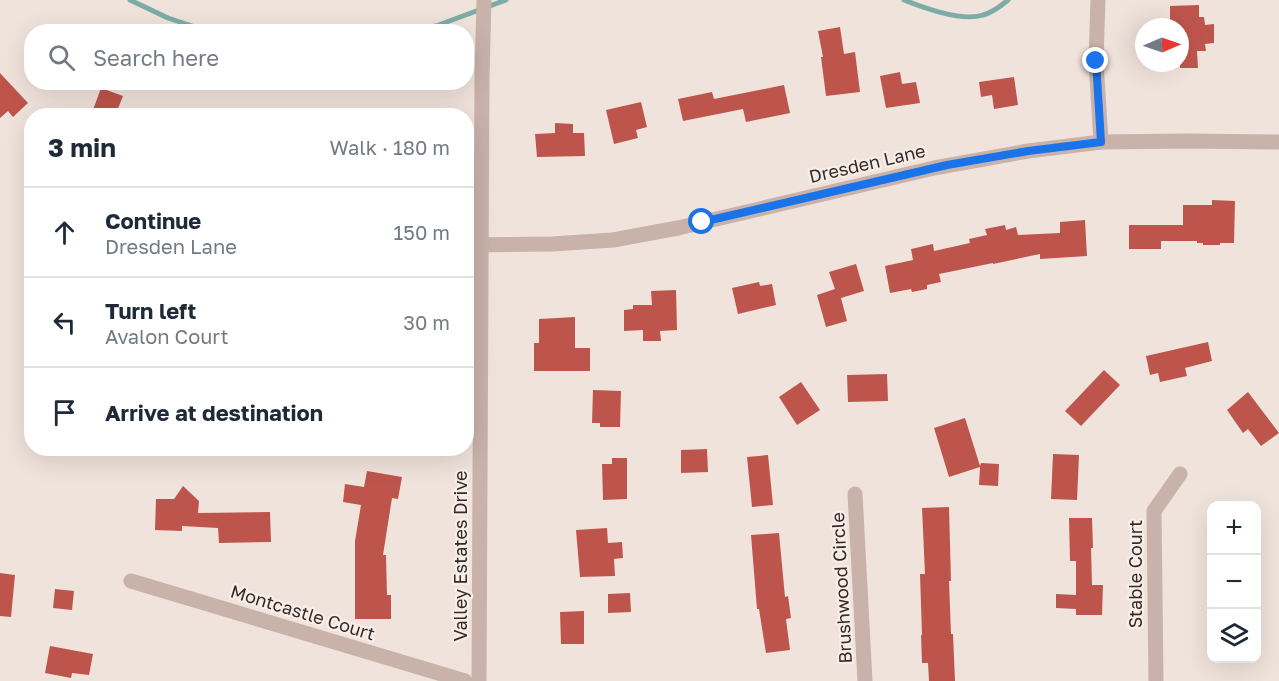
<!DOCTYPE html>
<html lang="en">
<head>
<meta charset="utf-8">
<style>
  :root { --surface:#fff; --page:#f2f2f3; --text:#1f2937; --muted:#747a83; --line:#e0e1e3 }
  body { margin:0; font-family:"Golos Text",sans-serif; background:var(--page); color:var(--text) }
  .controls { position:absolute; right:18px; bottom:18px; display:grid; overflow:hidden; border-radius:12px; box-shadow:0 6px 24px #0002 }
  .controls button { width:54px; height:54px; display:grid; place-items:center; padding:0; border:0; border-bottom:2px solid var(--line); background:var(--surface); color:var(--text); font:30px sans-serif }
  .compass { position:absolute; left:1135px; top:18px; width:54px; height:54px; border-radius:50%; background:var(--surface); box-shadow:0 6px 24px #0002; rotate:88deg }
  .stop { position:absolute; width:18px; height:18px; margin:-14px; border:4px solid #1a73e8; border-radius:50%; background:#fff }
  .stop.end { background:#1a73e8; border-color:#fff; box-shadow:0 2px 6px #0008 }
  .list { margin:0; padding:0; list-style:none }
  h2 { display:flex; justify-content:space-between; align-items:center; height:78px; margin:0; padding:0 24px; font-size:26px }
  h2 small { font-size:20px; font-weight:400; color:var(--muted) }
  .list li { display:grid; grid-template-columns:39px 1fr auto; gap:18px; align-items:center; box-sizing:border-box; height:90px; padding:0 24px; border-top:2px solid var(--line) }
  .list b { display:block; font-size:22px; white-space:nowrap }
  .list p { margin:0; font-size:20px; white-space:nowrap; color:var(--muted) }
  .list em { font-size:20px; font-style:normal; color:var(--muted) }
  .icon { flex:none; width:33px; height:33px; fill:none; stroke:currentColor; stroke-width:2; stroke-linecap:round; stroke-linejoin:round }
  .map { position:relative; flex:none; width:1279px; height:681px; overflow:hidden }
  .search { position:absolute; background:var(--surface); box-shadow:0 6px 24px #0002; left:24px; top:24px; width:450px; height:66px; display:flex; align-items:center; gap:15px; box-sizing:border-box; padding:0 21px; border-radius:24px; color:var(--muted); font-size:22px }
  .panel { position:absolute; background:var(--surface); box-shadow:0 6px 24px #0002; left:24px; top:108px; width:450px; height:348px; border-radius:24px }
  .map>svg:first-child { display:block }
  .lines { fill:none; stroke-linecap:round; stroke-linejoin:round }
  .stream { stroke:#7daca6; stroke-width:5 }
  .building { fill:#be554c }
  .minor { stroke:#c8b2a9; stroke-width:15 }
  .route { stroke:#1a73e8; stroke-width:8 }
  .labels { text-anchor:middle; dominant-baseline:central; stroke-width:4.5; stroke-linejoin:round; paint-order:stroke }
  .street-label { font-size:18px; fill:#352a28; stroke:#f8eee8 }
</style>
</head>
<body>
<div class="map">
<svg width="1279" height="681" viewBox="0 0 1279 681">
  <rect width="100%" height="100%" fill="#f0e3dc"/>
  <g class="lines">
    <g class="stream">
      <path d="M 130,0 L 168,18 L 210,32"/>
      <path d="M 904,0 C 924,8 962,22 983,15 C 991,13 1002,5 1008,0"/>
      <path d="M 399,32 L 436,26 L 506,0"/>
    </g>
  </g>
  <g class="building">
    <path d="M 1199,5 L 1199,17 L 1204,17 L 1205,25 L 1214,24 L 1214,43 L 1205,44 L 1206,51 L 1197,51 L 1198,68 L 1180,68 L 1180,27 L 1175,27 L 1175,21 L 1170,21 L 1170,6 Z"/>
    <path d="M 840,27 L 844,54 L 855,52 L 860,92 L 826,96 L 821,57 L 823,57 L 818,31 Z"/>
    <path d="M 900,72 L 902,84 L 916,82 L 920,103 L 886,108 L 880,76 Z"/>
    <path d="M 0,73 L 28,103 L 13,117 L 8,111 L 0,118 Z"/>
    <path d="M 1014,77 L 1018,105 L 994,109 L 992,95 L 981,97 L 979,82 Z"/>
    <path d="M 784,85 L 790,113 L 746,122 L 743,109 L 683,121 L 678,99 L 712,92 L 714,99 Z"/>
    <path d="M 101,88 L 123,96 L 115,116 L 108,116 L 93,110 Z"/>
    <path d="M 641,102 L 647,127 L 636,130 L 638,138 L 614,144 L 606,110 Z"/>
    <path d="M 555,123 L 573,124 L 573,133 L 584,133 L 585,156 L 537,157 L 535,134 L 555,133 Z"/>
    <path d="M 1212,200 L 1235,201 L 1234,243 L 1220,243 L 1220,245 L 1203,245 L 1203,243 L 1197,243 L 1197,241 L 1161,241 L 1161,249 L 1129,249 L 1129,225 L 1183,225 L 1183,205 L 1212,205 Z"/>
    <path d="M 1085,220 L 1087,256 L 1040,259 L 1040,254 L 993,264 L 993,263 L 939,274 L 941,282 L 927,285 L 927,289 L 912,292 L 911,289 L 890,293 L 885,266 L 913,260 L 911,249 L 933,244 L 934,251 L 970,243 L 969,239 L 987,235 L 985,229 L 1005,225 L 1006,230 L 1016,227 L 1018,235 L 1060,233 L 1060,222 Z"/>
    <path d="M 856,264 L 864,291 L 841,298 L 847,321 L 826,327 L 817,295 L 835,289 L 829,272 Z"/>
    <path d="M 759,282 L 760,286 L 772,284 L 776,305 L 738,314 L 732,288 Z"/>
    <path d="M 676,290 L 677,330 L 660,331 L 661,341 L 643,341 L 643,330 L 624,331 L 624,310 L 633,309 L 633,305 L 652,305 L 651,291 Z"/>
    <path d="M 575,317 L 575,348 L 590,348 L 590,371 L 534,371 L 534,343 L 539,343 L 539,319 Z"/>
    <path d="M 1208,342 L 1212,361 L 1185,368 L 1187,376 L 1160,382 L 1158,373 L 1150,375 L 1146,356 Z"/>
    <path d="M 1104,370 L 1120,385 L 1081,426 L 1065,411 Z"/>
    <path d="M 887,374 L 888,401 L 848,402 L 847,375 Z"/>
    <path d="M 801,382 L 820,410 L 797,425 L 779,397 Z"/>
    <path d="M 593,390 L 621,391 L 620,427 L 600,427 L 600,423 L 592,423 Z"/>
    <path d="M 1248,392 L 1279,433 L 1261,446 L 1248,429 L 1243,433 L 1227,410 Z"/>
    <path d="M 965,418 L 980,466 L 981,463 L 999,464 L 998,486 L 979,485 L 980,467 L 949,477 L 934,428 Z"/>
    <path d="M 707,449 L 708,472 L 681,473 L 681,450 Z"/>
    <path d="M 1053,454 L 1079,455 L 1077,500 L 1051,499 Z"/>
    <path d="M 768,455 L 773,505 L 752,507 L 747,457 Z"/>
    <path d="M 612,458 L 627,458 L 627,499 L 603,500 L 602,464 L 612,464 Z"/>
    <path d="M 367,471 L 402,477 L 398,499 L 392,498 L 383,555 L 386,555 L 387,595 L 391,595 L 391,619 L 355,619 L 355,541 L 361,505 L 343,502 L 345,484 L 364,487 Z"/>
    <path d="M 183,486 L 199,501 L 198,513 L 270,512 L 271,542 L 219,543 L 218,528 L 182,526 L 182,531 L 155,530 L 156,499 L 174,499 Z"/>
    <path d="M 949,507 L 951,581 L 949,581 L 951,634 L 953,634 L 955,681 L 929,681 L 928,663 L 922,663 L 921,635 L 922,635 L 920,574 L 925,574 L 922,508 Z"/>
    <path d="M 1069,518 L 1092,518 L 1093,548 L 1091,548 L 1092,585 L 1103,585 L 1102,615 L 1076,615 L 1076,609 L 1056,608 L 1056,594 L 1076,595 L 1076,561 L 1070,561 Z"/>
    <path d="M 607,528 L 608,543 L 622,542 L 623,558 L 614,559 L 615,576 L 580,577 L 576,530 Z"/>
    <path d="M 779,533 L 785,597 L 788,596 L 791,618 L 786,619 L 790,650 L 766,653 L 759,609 L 757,609 L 751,535 Z"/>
    <path d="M 0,573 L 15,575 L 11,617 L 0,616 Z"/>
    <path d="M 55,589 L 74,591 L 72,610 L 53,608 Z"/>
    <path d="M 630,593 L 631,612 L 608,613 L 608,594 Z"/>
    <path d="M 584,611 L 584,644 L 561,644 L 560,612 Z"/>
    <path d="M 50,646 L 93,654 L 89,675 L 72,673 L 71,678 L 45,673 Z"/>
  </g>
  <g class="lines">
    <g class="minor">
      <path d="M 1098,0 L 1096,61 L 1101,142"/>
      <path d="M 466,245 L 552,244 L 613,240 L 678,228 L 934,168 L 1028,151 L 1101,142 L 1188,141 L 1279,142"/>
      <path d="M 855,494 L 865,681"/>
      <path d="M 131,581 L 465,681"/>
      <path d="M 479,681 L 482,77 L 484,0"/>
      <path d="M 1156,681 L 1154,511 L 1180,474"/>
    </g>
  </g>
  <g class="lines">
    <path class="route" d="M 702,222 L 947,165 L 1028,151 L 1101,142 L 1096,61"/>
  </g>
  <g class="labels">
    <g class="street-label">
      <text transform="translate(867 163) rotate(-13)">Dresden Lane</text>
      <text transform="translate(460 556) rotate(-90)">Valley Estates Drive</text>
      <text transform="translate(1135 574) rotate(-90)">Stable Court</text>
      <text transform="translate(841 588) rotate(-93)">Brushwood Circle</text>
      <text transform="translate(303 612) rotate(17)">Montcastle Court</text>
    </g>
  </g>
</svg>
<div class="controls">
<button>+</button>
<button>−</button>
<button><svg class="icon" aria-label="layers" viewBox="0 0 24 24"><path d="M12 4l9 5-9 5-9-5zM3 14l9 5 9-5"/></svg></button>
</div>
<svg class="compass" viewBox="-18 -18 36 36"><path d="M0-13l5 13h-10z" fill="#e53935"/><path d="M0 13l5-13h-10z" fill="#747a83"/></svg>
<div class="stop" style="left:702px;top:222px"></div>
<div class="stop end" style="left:1096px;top:61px"></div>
<div class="search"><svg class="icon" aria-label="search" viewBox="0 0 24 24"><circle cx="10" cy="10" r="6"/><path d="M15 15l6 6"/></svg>Search here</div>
<section class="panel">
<h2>3 min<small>Walk · 180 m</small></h2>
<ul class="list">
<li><svg class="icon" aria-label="ahead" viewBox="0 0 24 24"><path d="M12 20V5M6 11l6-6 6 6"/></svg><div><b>Continue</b><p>Dresden Lane</p></div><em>150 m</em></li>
<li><svg class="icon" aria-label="left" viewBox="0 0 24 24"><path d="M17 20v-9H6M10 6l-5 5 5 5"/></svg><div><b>Turn left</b><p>Avalon Court</p></div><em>30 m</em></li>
<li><svg class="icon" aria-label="arrive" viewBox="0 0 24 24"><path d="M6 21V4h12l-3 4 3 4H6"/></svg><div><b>Arrive at destination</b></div></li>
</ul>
</section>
</div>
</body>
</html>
